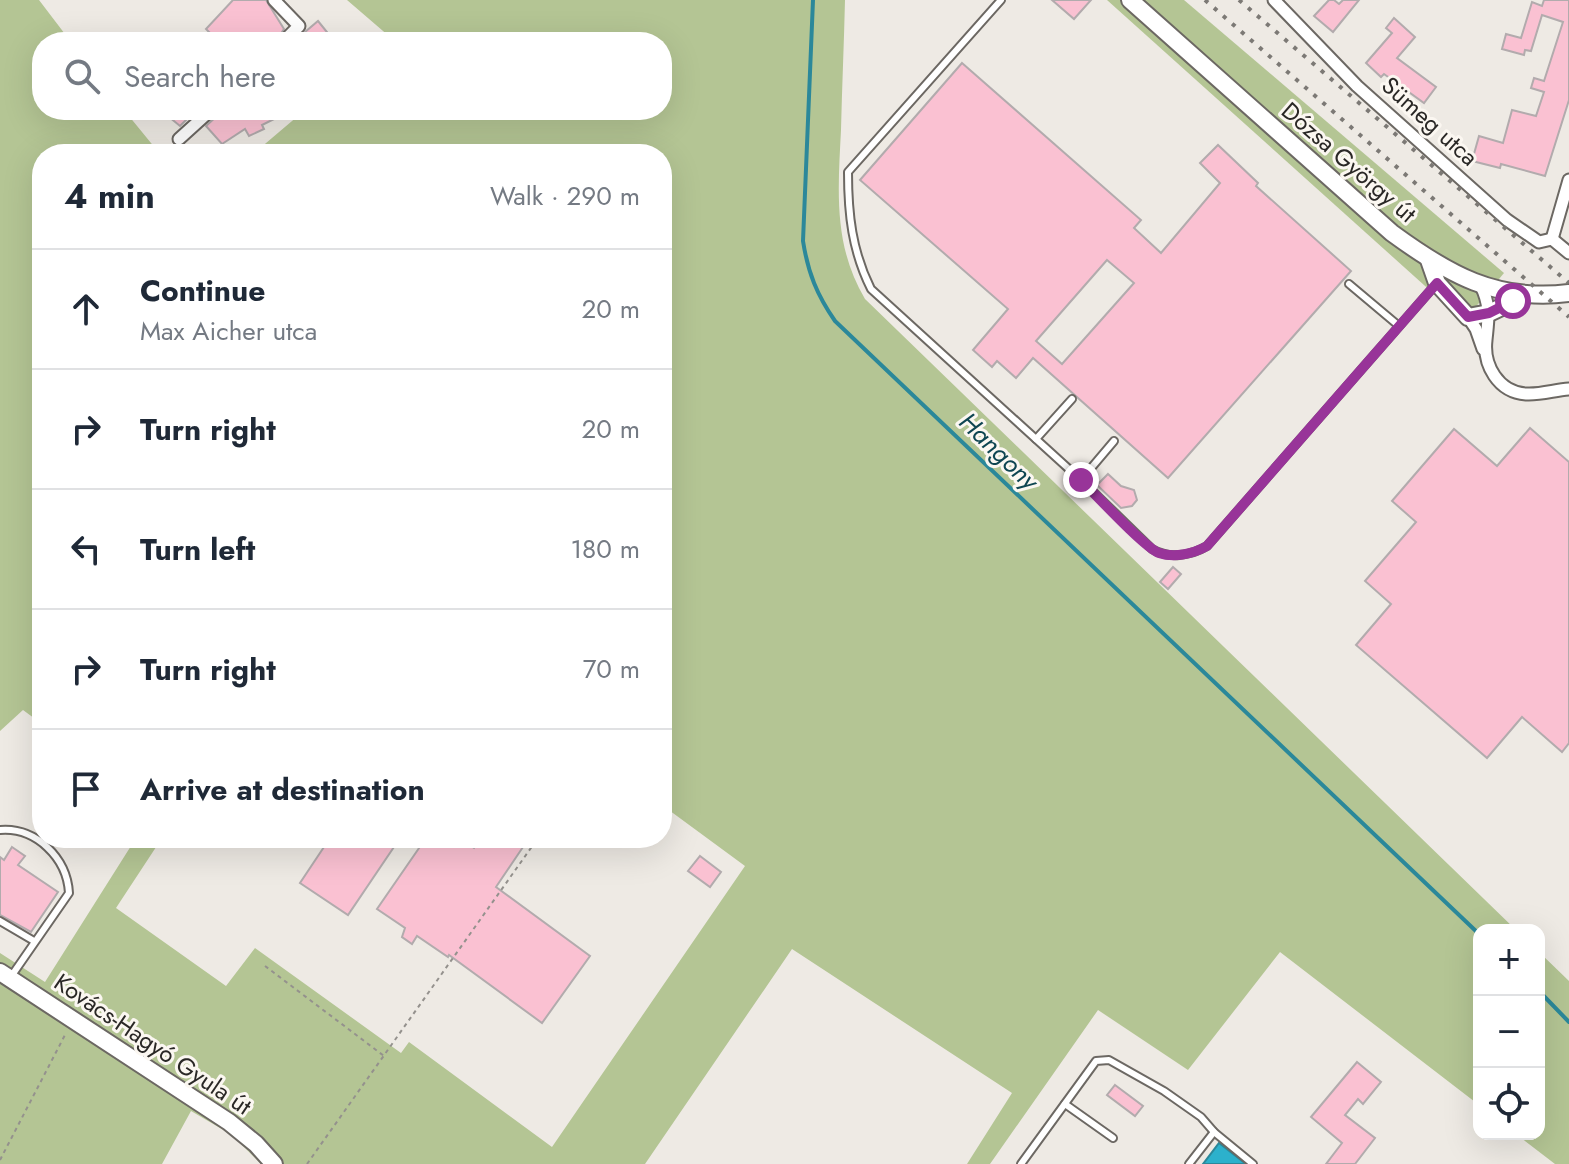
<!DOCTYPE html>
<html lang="en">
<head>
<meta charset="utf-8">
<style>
  :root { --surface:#fff; --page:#f6f6f7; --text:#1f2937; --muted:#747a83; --line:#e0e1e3 }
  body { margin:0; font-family:Jost,sans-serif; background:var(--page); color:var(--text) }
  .controls { position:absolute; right:24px; bottom:24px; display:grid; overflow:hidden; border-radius:16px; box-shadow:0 8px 32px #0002 }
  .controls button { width:72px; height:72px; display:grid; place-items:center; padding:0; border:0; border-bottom:2px solid var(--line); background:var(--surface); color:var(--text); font:40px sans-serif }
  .stop { position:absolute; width:24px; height:24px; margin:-18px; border:6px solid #983499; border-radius:50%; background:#fff }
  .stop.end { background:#983499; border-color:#fff; box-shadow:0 2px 8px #0008 }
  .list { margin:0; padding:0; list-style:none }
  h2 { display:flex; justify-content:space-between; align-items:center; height:104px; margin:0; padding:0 32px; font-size:34px }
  h2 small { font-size:26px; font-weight:400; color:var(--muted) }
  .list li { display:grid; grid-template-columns:52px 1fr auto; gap:24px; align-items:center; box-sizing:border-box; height:120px; padding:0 32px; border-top:2px solid var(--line) }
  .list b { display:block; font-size:30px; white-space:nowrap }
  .list p { margin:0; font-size:26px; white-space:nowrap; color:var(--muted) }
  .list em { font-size:26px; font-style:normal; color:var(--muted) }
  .icon { flex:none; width:44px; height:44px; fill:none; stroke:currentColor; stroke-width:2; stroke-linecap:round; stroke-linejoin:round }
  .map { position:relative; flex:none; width:1569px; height:1164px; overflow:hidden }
  .search { position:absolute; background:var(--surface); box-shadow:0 8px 32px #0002; left:32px; top:32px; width:640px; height:88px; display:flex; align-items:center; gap:20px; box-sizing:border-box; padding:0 28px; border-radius:32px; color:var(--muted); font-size:30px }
  .panel { position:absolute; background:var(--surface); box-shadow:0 8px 32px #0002; left:32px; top:144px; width:640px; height:704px; border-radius:32px }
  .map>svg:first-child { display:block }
  .green { fill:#b4c594 }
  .water { fill:#2cb1cc; stroke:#2b889a; stroke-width:2 }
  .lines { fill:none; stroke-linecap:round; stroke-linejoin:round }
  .stream { stroke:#2b889a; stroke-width:4 }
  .building { fill:#fac1d2; stroke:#b2abad; stroke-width:2; fill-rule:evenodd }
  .lane-casing { stroke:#6c6863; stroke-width:10 }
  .street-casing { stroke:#6c6863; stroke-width:15 }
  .secondary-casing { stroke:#6c6863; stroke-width:20 }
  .path { stroke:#94918d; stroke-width:2; stroke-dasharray:4 4; stroke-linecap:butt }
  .lane { stroke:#fff; stroke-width:6 }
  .street { stroke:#fff; stroke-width:11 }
  .secondary { stroke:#fff; stroke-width:16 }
  .rail { stroke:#7c7975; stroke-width:4; stroke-dasharray:4 8; stroke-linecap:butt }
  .route { stroke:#983499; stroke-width:10 }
  .labels { text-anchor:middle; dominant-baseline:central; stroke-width:6; stroke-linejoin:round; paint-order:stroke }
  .street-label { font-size:24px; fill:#2a2826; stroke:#fbf7f1 }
  .water-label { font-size:26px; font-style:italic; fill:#0f4652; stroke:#fbf7f1 }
</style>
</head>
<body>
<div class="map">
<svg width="1569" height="1164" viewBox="0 0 1569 1164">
  <rect width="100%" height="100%" fill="#eeeae4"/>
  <g class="green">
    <path d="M 0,0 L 39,0 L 71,42 L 42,42 L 42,110 L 124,110 L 160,154 L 42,154 L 42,724 L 23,710 L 0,731 Z"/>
    <path d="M 347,0 L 845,0 C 844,43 842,87 841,130 C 838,190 833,245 865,299 L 1516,930 L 1479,930 L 1479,1105 L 1280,952 L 1188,1070 L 1098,1010 L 990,1164 L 967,1164 L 1012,1093 L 792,949 L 645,1164 L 261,1164 L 232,1135 L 191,1111 L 162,1164 L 0,1164 L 0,953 L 45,982 L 136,838 L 162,838 L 116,908 L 226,986 L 255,948 L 401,1053 L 409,1042 L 552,1147 L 745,866 L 662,805 L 662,154 L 253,154 L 305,110 L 662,110 L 662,42 L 386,42 L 390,37 Z"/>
    <path d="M 1107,0 L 1184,0 L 1504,273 L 1464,321 Z"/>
    <path d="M 1539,952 L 1569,981 L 1569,1164 L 1555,1164 L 1516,1134 L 1539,1134 Z"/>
  </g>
  <path class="water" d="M 1219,1143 L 1246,1164 L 1203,1164 Z"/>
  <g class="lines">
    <g class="stream">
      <path d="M 813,0 L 803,241 C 808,273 817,295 835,321 L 1479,934"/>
      <path d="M 1539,991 L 1569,1022"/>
    </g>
  </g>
  <g class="building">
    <path d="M 233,0 L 266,0 L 284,29 L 275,42 L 200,42 L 210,33 L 206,29 Z"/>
    <path d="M 1052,0 L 1091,0 L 1074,19 Z"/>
    <path d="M 1329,0 L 1334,0 L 1339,4 L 1343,0 L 1359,0 L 1333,32 L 1314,16 Z"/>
    <path d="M 1544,0 L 1569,0 L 1569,100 L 1545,176 L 1501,164 L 1500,168 L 1472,161 L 1479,136 L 1503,143 L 1512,110 L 1536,116 L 1544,92 L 1531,88 L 1534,78 L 1544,81 L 1563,22 L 1542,15 L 1531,51 L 1525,50 L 1524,55 L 1502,49 L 1506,34 L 1521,38 L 1532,2 L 1542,6 Z"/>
    <path d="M 1394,18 L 1415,37 L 1397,58 L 1436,87 L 1424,103 L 1384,74 L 1381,77 L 1366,63 L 1392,33 L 1386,28 Z"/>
    <path d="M 318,21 L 335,42 L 295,42 L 305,32 Z"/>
    <path d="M 962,63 L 1141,220 L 1134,228 L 1161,253 L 1220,183 L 1200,163 L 1218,145 L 1258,183 L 1256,186 L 1351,271 L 1168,478 L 1033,358 L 1016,378 L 997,361 L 992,367 L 973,350 L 1008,309 L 860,180 ZM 1107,260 L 1134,283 L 1062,364 L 1036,341 Z"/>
    <path d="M 173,110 L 180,110 L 189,117 L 180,126 L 168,116 Z"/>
    <path d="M 219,110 L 292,110 L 262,125 L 264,129 L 249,136 L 245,129 L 222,144 L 206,126 L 217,116 Z"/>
    <path d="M 1530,428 L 1569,462 L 1569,743 L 1562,752 L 1522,717 L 1487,758 L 1356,645 L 1391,604 L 1365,581 L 1416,522 L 1392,501 L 1454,429 L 1497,466 Z"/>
    <path d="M 1108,474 L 1121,486 L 1134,490 L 1137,500 L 1132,506 L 1121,508 L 1097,485 Z"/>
    <path d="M 1173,567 L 1181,574 L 1168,589 L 1160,582 Z"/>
    <path d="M 330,838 L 400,838 L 348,915 L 300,883 Z"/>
    <path d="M 426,838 L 459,838 L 474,848 L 481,838 L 517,838 L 525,844 L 496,887 L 590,956 L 542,1023 L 449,955 L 448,957 L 417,936 L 412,944 L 402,937 L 405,928 L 377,909 Z"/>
    <path d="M 12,847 L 25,856 L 18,865 L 58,892 L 31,932 L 0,915 L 0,857 L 4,860 Z"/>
    <path d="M 700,856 L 721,872 L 710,887 L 688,871 Z"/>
    <path d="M 1357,1062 L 1381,1082 L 1363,1104 L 1358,1099 L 1345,1115 L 1375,1138 L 1355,1164 L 1326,1164 L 1342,1143 L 1311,1117 Z"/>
    <path d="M 1115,1085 L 1143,1106 L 1135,1116 L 1107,1095 Z"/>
  </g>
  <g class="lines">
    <defs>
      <g id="lane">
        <path d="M 1001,0 L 848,172 C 848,214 852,251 871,289 L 1081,480 L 1152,549 C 1169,559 1190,556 1207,546 L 1437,283"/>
        <path d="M 1349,284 L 1399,326"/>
        <path d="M 1036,439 L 1072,399"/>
        <path d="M 1081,480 L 1114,441"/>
        <path d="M 0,830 C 36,827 67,858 69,893 L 10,978"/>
        <path d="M 0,921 L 34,941"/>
        <path d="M 1065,1104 L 1113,1138"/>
        <path d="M 1021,1164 L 1096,1061 L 1109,1060 L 1164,1091 L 1201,1117 L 1214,1132 L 1253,1164"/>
        <path d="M 1189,1164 L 1214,1132"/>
      </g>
      <g id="street">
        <path d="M 274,0 L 299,26 L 283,42"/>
        <path d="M 1274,0 L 1357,86 L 1507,220 L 1539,242 L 1552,239 L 1569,253"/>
        <path d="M 179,139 L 211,110"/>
        <path d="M 1552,239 L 1569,180"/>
        <path d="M 1481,286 C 1491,306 1488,319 1486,340 C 1483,365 1498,392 1526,394 C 1540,395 1555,390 1569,389"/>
        <path d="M 1468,317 L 1476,329 L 1483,349"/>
      </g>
      <g id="secondary">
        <path d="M 1130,0 L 1392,233 C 1448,274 1496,302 1569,293"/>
        <path d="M 1429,260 L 1437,283 L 1468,317 L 1489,313 L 1527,295"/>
        <path d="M 0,972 L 229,1122 L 256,1144 L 274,1164"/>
      </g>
    </defs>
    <use href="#lane" class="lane-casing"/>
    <use href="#street" class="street-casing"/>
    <use href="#secondary" class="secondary-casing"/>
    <g class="path">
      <path d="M 265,966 L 384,1056"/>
      <path d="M 0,1160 L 66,1033"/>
      <path d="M 307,1164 L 538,838"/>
    </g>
    <use href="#lane" class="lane"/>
    <use href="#street" class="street"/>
    <use href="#secondary" class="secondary"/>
    <g class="rail">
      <path d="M 1205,0 L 1569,317"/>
      <path d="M 1239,0 L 1569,283"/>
    </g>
  </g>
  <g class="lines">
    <path class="route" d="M 1081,480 C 1095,494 1145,548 1159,553 C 1174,558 1193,554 1207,546 L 1437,283 L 1468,317 L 1489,313 L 1513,301"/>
  </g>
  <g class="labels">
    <g class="street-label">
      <text transform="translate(1430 121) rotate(42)">Sümeg utca</text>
      <text transform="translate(1349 162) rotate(41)">Dózsa György út</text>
      <text transform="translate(153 1044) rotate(34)">Kovács-Hagyó Gyula út</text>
    </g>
    <g class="water-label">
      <text transform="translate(999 451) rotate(44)">Hangony</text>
    </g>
  </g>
</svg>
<div class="controls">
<button>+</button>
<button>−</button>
<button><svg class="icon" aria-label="locate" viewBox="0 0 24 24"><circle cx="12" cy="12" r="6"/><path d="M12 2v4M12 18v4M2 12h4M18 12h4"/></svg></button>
</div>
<div class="stop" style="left:1513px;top:301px"></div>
<div class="stop end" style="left:1081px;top:480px"></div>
<div class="search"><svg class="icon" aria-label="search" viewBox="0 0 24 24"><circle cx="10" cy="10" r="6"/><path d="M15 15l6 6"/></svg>Search here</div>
<section class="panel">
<h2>4 min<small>Walk · 290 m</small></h2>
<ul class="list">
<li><svg class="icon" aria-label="ahead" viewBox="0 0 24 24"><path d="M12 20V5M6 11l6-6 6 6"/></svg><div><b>Continue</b><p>Max Aicher utca</p></div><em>20 m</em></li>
<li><svg class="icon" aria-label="right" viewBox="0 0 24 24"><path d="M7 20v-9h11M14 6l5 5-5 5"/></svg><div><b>Turn right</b></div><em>20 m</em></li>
<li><svg class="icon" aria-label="left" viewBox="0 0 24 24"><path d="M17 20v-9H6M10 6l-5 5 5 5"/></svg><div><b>Turn left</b></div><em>180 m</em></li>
<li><svg class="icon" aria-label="right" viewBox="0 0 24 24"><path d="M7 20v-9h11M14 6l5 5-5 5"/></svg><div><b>Turn right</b></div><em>70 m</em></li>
<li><svg class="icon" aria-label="arrive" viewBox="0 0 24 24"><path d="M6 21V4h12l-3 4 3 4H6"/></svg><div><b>Arrive at destination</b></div></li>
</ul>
</section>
</div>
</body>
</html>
